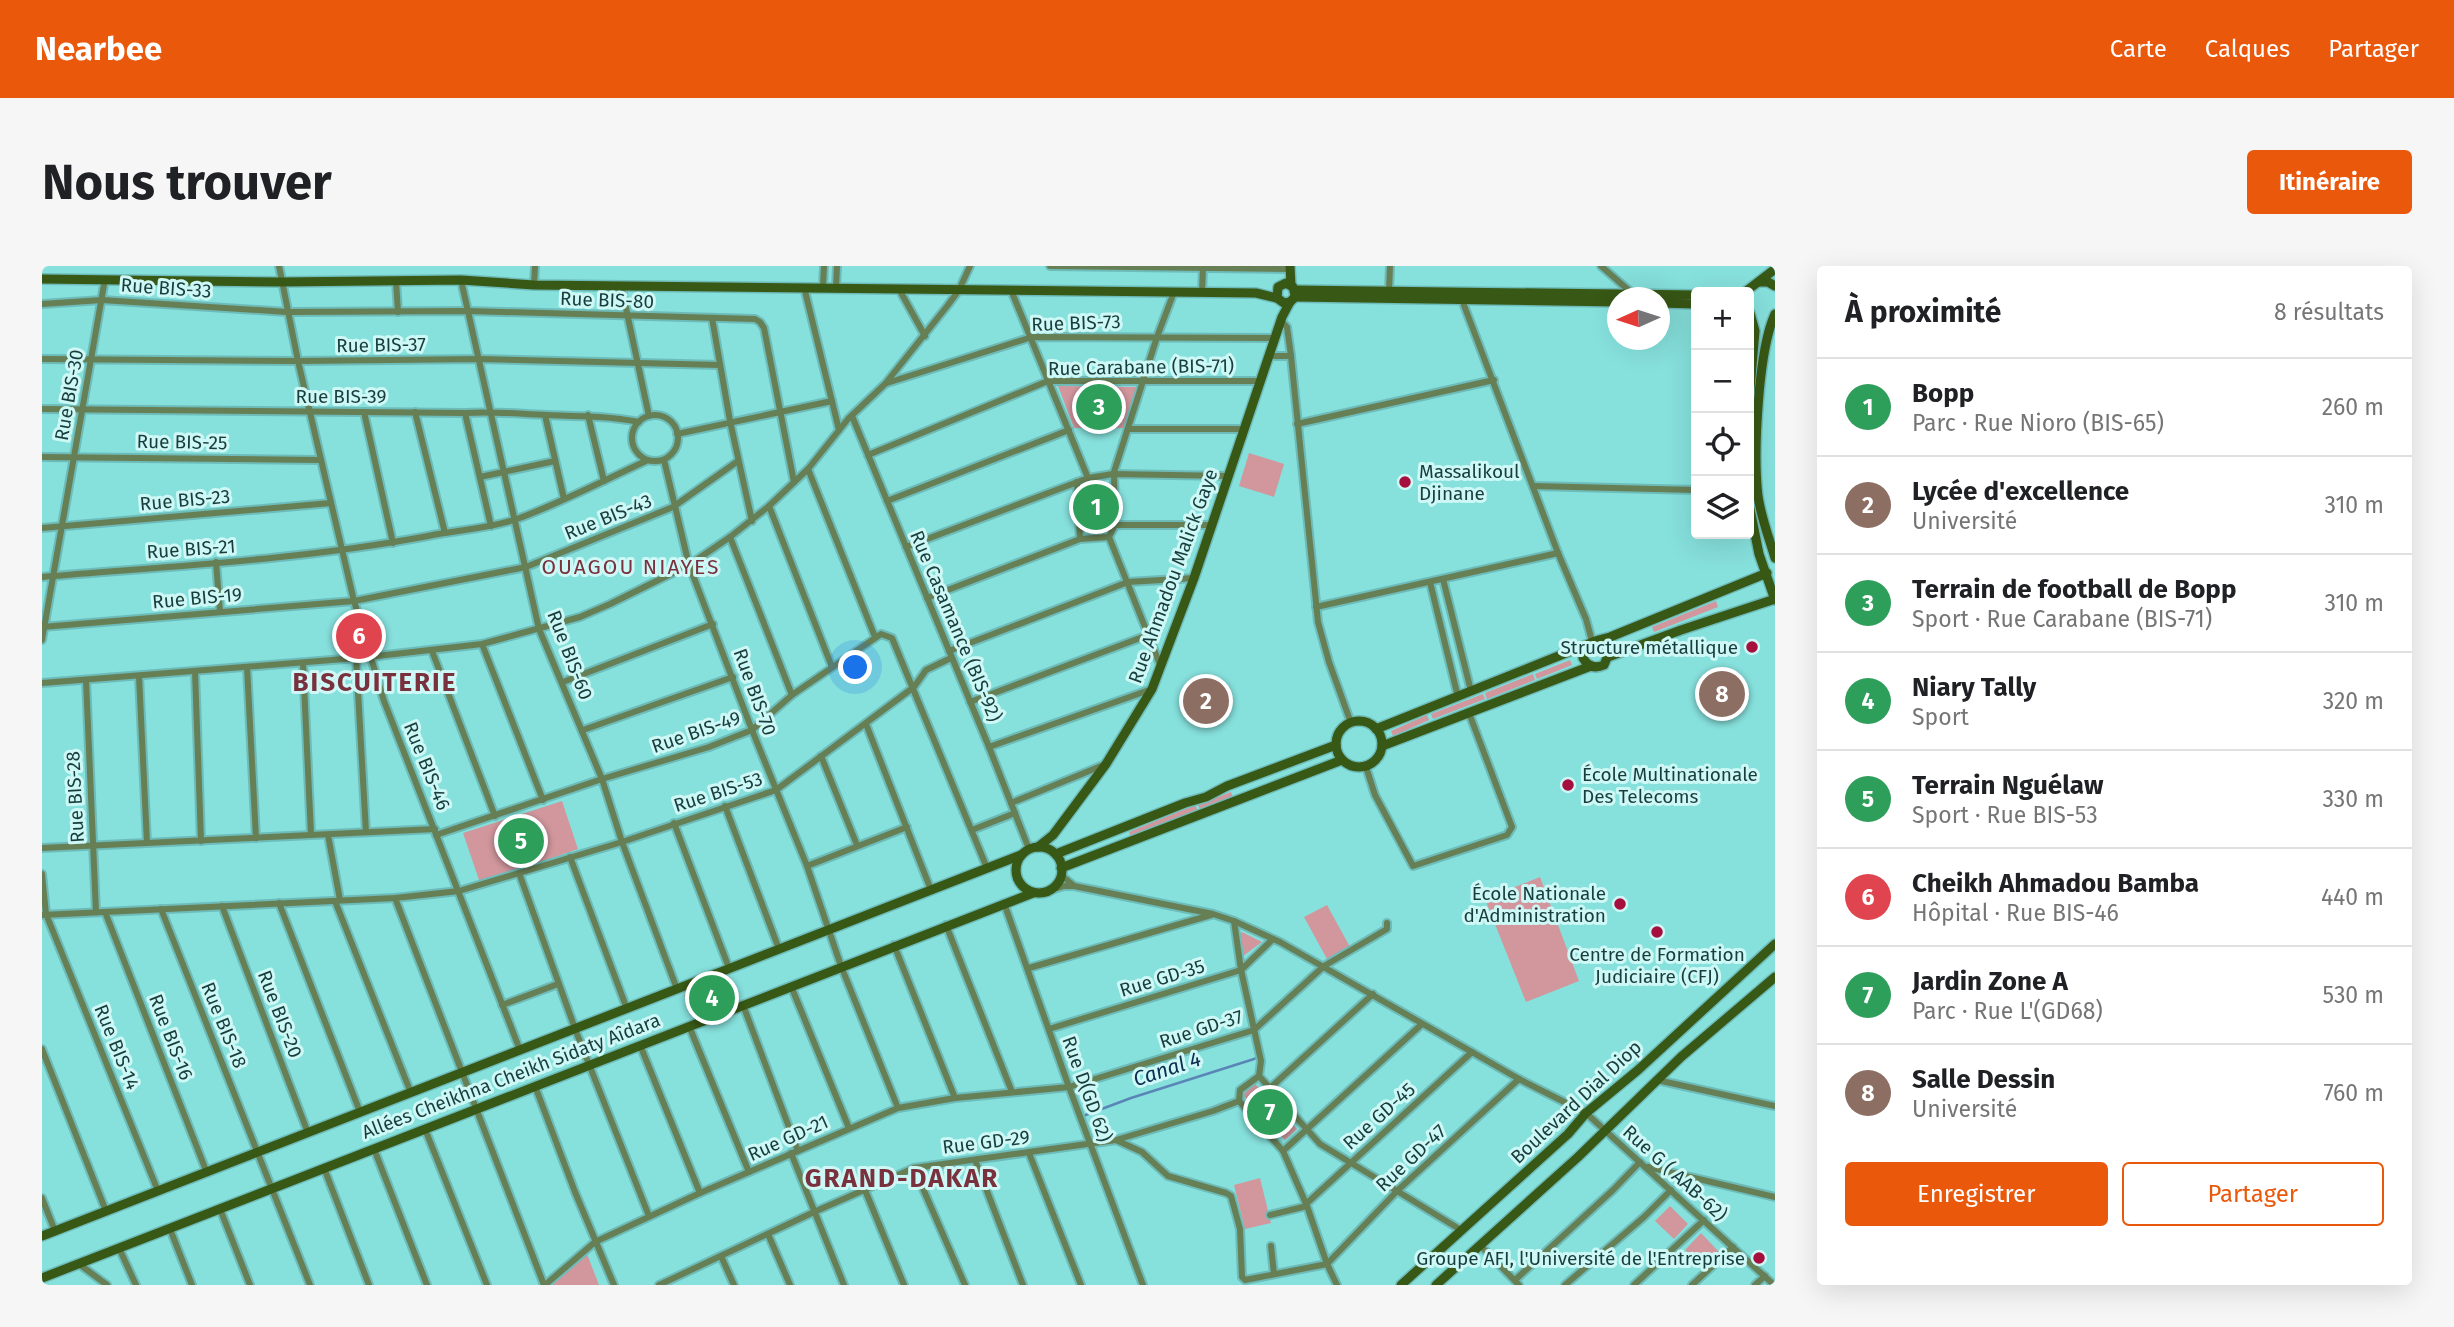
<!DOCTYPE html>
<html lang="fr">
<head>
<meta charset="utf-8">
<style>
  :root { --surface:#fff; --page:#f6f6f6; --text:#202124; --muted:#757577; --line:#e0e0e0; --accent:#ea580c }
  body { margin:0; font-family:"Fira Sans",sans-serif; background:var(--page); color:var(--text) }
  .controls { position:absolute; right:21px; top:21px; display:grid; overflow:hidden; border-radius:7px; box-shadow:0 7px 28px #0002 }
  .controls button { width:63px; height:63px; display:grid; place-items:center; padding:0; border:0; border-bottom:2px solid var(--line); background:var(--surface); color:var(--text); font:35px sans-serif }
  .compass { position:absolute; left:1565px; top:21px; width:63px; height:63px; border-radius:50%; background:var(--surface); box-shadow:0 7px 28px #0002; rotate:267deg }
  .you { position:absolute; left:814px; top:402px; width:24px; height:24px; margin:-18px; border:5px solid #fff; border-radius:50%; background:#1a73e8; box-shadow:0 0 0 10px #1a73e833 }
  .badge { display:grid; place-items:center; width:46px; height:46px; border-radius:50%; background:var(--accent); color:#fff; font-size:23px; font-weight:700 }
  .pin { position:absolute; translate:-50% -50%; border:4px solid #fff; box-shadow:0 2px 7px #0006 }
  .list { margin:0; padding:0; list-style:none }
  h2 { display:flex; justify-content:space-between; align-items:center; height:91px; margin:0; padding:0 28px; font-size:30px }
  h2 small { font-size:23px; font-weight:400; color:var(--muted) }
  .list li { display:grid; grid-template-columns:46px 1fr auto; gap:21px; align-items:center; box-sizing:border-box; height:98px; padding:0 28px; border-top:2px solid var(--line) }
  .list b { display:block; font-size:26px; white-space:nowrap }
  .list p { margin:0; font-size:23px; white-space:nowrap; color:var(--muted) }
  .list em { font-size:23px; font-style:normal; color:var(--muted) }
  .actions { display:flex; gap:14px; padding:21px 28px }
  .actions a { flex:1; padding:16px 0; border:2px solid var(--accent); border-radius:7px; text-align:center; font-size:24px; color:var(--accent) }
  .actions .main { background:var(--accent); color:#fff }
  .icon { flex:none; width:38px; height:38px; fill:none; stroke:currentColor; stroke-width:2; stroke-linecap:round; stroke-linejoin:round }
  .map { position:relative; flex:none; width:1733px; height:1019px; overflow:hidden; border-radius:7px }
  header { display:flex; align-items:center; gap:42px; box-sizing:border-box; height:98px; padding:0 35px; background:var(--accent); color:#fff }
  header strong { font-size:33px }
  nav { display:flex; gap:38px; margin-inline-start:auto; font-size:24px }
  .intro { display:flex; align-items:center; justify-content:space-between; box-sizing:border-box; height:168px; padding:0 42px }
  h1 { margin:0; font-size:49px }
  .button { padding:18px 32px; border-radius:7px; background:var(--accent); color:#fff; font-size:24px; font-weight:700 }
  main { display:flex; gap:42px; padding:0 42px }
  aside { flex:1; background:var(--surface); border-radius:7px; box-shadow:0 7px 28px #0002 }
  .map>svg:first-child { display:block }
  .green { fill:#d1979d }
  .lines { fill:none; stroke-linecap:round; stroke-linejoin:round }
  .stream { stroke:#5a86b7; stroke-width:2.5 }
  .street-casing { stroke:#6ebcb9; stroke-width:10 }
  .secondary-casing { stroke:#6ebcb9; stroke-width:12 }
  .street { stroke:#677f55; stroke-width:6 }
  .secondary { stroke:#385815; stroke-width:9 }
  .poi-dot { fill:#a60e3e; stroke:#cef8f6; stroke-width:2.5 }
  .labels { text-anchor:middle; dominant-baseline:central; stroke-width:6; stroke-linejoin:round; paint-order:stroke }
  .street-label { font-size:19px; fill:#173d3c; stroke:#cef8f6 }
  .poi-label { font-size:19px; fill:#173d3c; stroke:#cef8f6; text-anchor:end }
  .neighbourhood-label { font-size:21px; letter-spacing:2px; fill:#78313d; stroke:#cef8f6 }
  .water-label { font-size:21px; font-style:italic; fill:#0d2e50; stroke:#cef8f6 }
  .district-label { font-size:26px; font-weight:bold; letter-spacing:2px; fill:#78313d; stroke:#cef8f6 }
</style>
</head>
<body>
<header>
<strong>Nearbee</strong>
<nav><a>Carte</a><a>Calques</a><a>Partager</a></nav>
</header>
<div class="intro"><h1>Nous trouver</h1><a class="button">Itinéraire</a></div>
<main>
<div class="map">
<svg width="1733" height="1019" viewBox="0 0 1733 1019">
  <rect width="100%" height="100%" fill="#86e0dc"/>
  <g class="green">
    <path d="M 1016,120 L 1096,121 L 1081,162 L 1032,162 Z"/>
    <path d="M 1207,187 L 1242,198 L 1232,231 L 1197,220 Z"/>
    <path d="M 1060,217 C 1069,226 1070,252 1064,262 L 1048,263 L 1043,258 L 1041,226 L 1044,219 Z"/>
    <path d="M 1674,335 L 1676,341 L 1612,366 L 1610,361 Z"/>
    <path d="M 1528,394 L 1530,399 L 1495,413 L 1493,408 Z"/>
    <path d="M 1491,408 L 1493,414 L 1445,433 L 1443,427 Z"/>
    <path d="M 1441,428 L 1443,433 L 1391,453 L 1389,448 Z"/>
    <path d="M 1385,449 L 1387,454 L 1351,470 L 1349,465 Z"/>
    <path d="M 1189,526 L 1191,531 L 1158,544 L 1156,539 Z"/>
    <path d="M 520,535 L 536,583 L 438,617 L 421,567 Z"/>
    <path d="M 1153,539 L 1156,545 L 1089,572 L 1087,566 Z"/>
    <path d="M 1498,611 L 1537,715 L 1484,736 L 1443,633 Z"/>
    <path d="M 1285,639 L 1308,681 L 1285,693 L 1262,651 Z"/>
    <path d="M 1200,666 L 1220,676 L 1201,690 L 1196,670 Z"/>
    <path d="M 688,711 L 697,735 L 652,752 L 642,729 Z"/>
    <path d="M 1212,817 L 1255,863 L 1243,874 L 1201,829 Z"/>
    <path d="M 1218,912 L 1229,957 L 1203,963 L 1192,919 Z"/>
    <path d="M 1628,940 L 1646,958 L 1632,973 L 1613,955 Z"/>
    <path d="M 1659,967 L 1677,986 L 1661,1002 L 1643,984 Z"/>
    <path d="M 545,988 L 557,1019 L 508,1019 Z"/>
  </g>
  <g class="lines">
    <path class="stream" d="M 1040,848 L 1041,850 L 1089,832 L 1212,793 L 1221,788"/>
    <defs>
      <g id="street">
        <path d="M 237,0 L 256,95 L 312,335 L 342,435 L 478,784"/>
        <path d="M 1008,0 L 1248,3"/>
        <path d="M 1559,0 L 1591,28"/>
        <path d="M 419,14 L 497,363 L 560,513 L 580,576 L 635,723"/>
        <path d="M 354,15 L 356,46"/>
        <path d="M 492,19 L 493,0"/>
        <path d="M 579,19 L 607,150"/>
        <path d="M 762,21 L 797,164"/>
        <path d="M 781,21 L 782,0"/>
        <path d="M 794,22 L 795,0"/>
        <path d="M 857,23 L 883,70"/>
        <path d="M 969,24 L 1046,212"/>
        <path d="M 1347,24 L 1348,0"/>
        <path d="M 1160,27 L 1161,1"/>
        <path d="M 1420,34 L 1516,287 L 1544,353 L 1550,375"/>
        <path d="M 0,38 L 60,34 L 245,46 L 427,45 L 713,53 L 718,56 L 722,62 L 752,216"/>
        <path d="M 670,52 L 688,155 L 710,255"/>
        <path d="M 1239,55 L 1245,61 L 1249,90 L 1276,356 L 1287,396 L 1309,457"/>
        <path d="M 1228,90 L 1249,90"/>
        <path d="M 0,93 L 256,95 L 438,93 L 678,99"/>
        <path d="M 845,117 L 990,71 L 1233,72"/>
        <path d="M 0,143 L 423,147 C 451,145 477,148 505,149 C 536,150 566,150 597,156"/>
        <path d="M 322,146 L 351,277"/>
        <path d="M 373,146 L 403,267"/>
        <path d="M 423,147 L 449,260"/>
        <path d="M 503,149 L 522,233"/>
        <path d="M 546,149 L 562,215"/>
        <circle cx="613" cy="172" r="23"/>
        <path d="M 810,150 L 947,481 L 987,583"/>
        <path d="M 1255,158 L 1452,114"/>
        <path d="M 1086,163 L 1203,163"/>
        <path d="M 635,168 L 790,135"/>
        <path d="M 826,189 L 1006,115 L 1219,115"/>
        <path d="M 0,191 L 279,194"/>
        <path d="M 622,194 L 647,299 L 710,464 L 765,600 L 799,700 L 856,842"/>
        <path d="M 766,203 L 833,371"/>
        <path d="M 438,211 L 513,195"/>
        <path d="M 1035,216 L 1038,273"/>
        <path d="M 1491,220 L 1654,224"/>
        <path d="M 845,235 L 1027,164"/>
        <path d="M 727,240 L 790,401"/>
        <path d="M 1073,259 L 1170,259"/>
        <path d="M 0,262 L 289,237"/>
        <path d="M 688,271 L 750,429"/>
        <path d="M 1067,271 L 1119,401"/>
        <path d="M 864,281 L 1046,212 L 1071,208 L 1187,210"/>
        <path d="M 174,296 L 178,346"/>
        <path d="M 0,311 C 129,300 259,294 386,270 C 415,264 446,263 475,253 C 519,237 563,214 606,194"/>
        <path d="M 1401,313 L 1429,425"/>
        <path d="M 1388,316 L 1416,431"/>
        <path d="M 885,332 L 1038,273 L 1067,271 L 1073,259 L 1072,206 L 1115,71 L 1132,26"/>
        <path d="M 1274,341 L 1516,287"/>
        <path d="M 0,361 L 312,335 L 484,301 L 631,241 L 696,195"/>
        <path d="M 0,374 L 63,13"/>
        <path d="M 440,378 L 501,534"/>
        <path d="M 390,385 L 453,550"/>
        <path d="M 907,385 L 1086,316 L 1152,312"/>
        <path d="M 314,391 L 324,566"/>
        <path d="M 261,397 L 269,569"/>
        <path d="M 205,401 L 214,572"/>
        <path d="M 153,405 L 159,575"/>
        <path d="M 97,410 L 105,577"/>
        <path d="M 44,414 L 54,646"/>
        <path d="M 521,416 L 671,358"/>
        <path d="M 0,417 L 327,391 L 440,378 L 538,351 L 568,338 L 647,299 L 688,271 L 727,240 L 766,203 L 806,153 L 843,118 L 906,39 L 917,24 L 928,0"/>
        <path d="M 928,436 L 1106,369"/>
        <path d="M 824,458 L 889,624"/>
        <path d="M 541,464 L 691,411"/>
        <path d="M 947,481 L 1110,423"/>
        <path d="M 779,490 L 815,579"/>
        <path d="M 1324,501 L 1333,529 L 1371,600 L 1465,569 L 1470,561 L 1427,447"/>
        <path d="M 969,537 L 1064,498"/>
        <path d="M 683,540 L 737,683"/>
        <path d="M 632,557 L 687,702"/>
        <path d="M 930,564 L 973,547"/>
        <path d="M 286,569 L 298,634"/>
        <path d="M 394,569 L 560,513 L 667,481 L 710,464 L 750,429 L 839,368 L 850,372 L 945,602"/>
        <path d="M 0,582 L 393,563"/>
        <path d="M 528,591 L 585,743"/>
        <path d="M 765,600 L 865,561"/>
        <path d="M 477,607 L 535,768 L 607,950"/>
        <path d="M 0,608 L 4,648 L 116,925"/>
        <path d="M 1019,609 L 1031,619"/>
        <path d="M 1009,624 L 1022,620 L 1032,620 L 1171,648 L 1192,655 L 1238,676 L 1477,813 L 1544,847 L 1732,1019"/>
        <path d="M 353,632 L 502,1019"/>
        <path d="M 293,635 L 369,827"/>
        <path d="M 237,637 L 318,846"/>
        <path d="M 962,637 L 1027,821 L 1101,1019"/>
        <path d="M 180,640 L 266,867"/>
        <path d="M 119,643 L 268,1019"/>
        <path d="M 63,646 L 165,907"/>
        <path d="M 0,649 L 353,632 L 417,625 L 580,576 L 734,524 L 872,421 L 884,404 L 909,392"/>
        <path d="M 1192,655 L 1199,704 L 1219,795 L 1217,810 L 1198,824 L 1197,835"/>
        <path d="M 904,659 L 970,826"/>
        <path d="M 852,679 L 913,832"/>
        <path d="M 987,702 L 1169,649"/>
        <path d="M 749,720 L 807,862"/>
        <path d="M 460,739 L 516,718"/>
        <path d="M 701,739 L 756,885"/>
        <path d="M 647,760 L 707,906"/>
        <path d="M 1007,763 L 1199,704 L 1231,673"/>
        <path d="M 598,779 L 658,927"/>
        <path d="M 0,783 L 64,945"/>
        <path d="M 1217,810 L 1278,878 L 1419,964"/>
        <path d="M 1615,814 L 1733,840"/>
        <path d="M 493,820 L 533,926 L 572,1019"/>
        <path d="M 1228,822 L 1331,728"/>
        <path d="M 1197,835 L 1241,885 L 1265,940 L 1285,998 L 1295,1019"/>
        <path d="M 383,863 L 445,1019"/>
        <path d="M 1074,874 L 1100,886 L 1126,910 L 1184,927 L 1189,930 L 1198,963 L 1200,1011 L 1203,1014 L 1285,998 L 1356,924 L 1477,813"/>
        <path d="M 332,883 L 385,1019"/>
        <path d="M 1241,885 L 1380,758"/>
        <path d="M 749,887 L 802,1019"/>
        <path d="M 987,887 L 1039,1019"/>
        <path d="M 933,894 L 981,1019"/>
        <path d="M 1606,901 L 1733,931"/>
        <path d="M 282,902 L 327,1019"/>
        <path d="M 872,902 L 923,1019"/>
        <path d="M 823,924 L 862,1019"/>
        <path d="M 0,932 L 13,965"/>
        <path d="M 1264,938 L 1430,786"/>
        <path d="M 178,943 L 208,1019"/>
        <path d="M 1228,949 L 1265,940"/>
        <path d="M 128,963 L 150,1019"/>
        <path d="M 726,968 L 748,1019"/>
        <path d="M 1438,979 L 1477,1019"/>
        <path d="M 1229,980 L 1232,1008"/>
        <path d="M 77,982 L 94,1019"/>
        <path d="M 679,990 L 692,1019"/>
        <path d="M 37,998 L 65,1019"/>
        <path d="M 1473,1014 L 1571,924 L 1598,896"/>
        <path d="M 503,1019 L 553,976 L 658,927 L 856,842 L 913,832 L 1027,821 L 1212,764 L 1282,700 L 1345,663 L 1345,657"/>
        <path d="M 617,1019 L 772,946 L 872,902 L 1074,874 L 1171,845 L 1197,835"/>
        <path d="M 1523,1019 L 1602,951 L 1629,924"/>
        <path d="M 1592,1019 L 1662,954"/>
        <path d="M 1650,1019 L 1691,981"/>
        <path d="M 1713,1019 L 1723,1010"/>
      </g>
      <g id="secondary">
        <path d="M 1248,0 L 1249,19"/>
        <path d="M 0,13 L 239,16 L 419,14 L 492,19 L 1214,27 L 1235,32 L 1242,37 L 1248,36 L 1253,31"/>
        <path d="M 1717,16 L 1726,16 L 1733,20"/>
        <path d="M 1253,24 L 1654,29"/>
        <path d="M 1703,26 L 1733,3"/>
        <path d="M 1253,31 L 1576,36"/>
        <path d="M 1235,32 L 1236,21 L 1244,17 L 1251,21 L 1253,29"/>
        <path d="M 1618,37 L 1654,38"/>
        <path d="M 1733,48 C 1716,85 1711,188 1716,230 C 1719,251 1727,272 1733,292"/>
        <path d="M 1707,134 L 1713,65 L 1708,47"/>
        <path d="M 1707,238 L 1717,288 L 1733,334"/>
        <path d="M 1555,375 L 1562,377 L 1567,387 L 1562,399 C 1553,403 1546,401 1541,392 C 1539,375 1554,375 1568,371 L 1725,307"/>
        <path d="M 1566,391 L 1639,364 L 1733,333"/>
        <circle cx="1317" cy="478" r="23"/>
        <path d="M 1334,463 L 1544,379"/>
        <path d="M 1340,480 L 1549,400"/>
        <path d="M 996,581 L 1011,569 L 1064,498 L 1110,423 L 1152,312 L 1240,51 L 1248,36"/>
        <circle cx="997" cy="604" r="23"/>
        <path d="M 1014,588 L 1143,537 L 1164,531 L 1185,520 L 1294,479"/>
        <path d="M 1019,602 L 1300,494"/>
        <path d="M 0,970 L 979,589"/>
        <path d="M 0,1012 L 991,627"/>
        <path d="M 1359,1019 L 1526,868 L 1544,847 L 1596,804 L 1733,678"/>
        <path d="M 1394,1019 L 1536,891 L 1639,791 L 1733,711"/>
      </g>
    </defs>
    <use href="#street" class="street-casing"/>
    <use href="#secondary" class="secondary-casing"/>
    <use href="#street" class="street"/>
    <use href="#secondary" class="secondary"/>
  </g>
  <g class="poi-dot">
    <circle cx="1363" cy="216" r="7"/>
    <circle cx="1710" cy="381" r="7"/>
    <circle cx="1526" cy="519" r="7"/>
    <circle cx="1578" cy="638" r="7"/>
    <circle cx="1615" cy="666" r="7"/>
    <circle cx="1717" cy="992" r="7"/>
  </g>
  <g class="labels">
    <g class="street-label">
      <text transform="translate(124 22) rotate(4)">Rue BIS-33</text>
      <text transform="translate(565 34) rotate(2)">Rue BIS-80</text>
      <text transform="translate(1034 57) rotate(-2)">Rue BIS-73</text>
      <text transform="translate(339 79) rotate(-1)">Rue BIS-37</text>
      <text transform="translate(1099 101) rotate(-1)">Rue Carabane (BIS-71)</text>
      <text transform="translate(27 129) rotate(-80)">Rue BIS-30</text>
      <text x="299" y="130">Rue BIS-39</text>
      <text transform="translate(140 176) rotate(1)">Rue BIS-25</text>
      <text transform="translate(143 234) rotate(-5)">Rue BIS-23</text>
      <text transform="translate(566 251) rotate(-22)">Rue BIS-43</text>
      <text transform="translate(149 283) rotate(-4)">Rue BIS-21</text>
      <text transform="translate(1131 310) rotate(-70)">Rue Ahmadou Malick Gaye</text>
      <text transform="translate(155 332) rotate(-5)">Rue BIS-19</text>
      <text transform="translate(914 360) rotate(67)">Rue Casamance (BIS-92)</text>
      <text transform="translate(528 389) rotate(69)">Rue BIS-60</text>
      <text transform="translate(713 426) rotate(70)">Rue BIS-70</text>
      <text transform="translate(654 466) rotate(-19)">Rue BIS-49</text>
      <text transform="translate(385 500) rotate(68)">Rue BIS-46</text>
      <text transform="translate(676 526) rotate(-18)">Rue BIS-53</text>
      <text transform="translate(33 531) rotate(-93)">Rue BIS-28</text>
      <text transform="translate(1120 712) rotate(-17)">Rue GD-35</text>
      <text transform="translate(238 748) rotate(69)">Rue BIS-20</text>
      <text transform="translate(182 759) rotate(68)">Rue BIS-18</text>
      <text transform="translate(1159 763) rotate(-18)">Rue GD-37</text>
      <text transform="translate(129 771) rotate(69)">Rue BIS-16</text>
      <text transform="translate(75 781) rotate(68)">Rue BIS-14</text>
      <text transform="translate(469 810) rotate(-21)">Allées Cheikhna Cheikh Sidaty Aîdara</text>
      <text transform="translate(1045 823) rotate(70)">Rue D(GD 62)</text>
      <text transform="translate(1534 836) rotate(-43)">Boulevard Dial Diop</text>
      <text transform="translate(1337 850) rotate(-42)">Rue GD-45</text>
      <text transform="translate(746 872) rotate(-24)">Rue GD-21</text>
      <text transform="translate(944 876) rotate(-7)">Rue GD-29</text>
      <text transform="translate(1369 892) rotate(-43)">Rue GD-47</text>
      <text transform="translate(1633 907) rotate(42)">Rue G ( AAB-62)</text>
    </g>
    <g class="poi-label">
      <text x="1377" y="205" text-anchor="start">Massalikoul<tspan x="1377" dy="22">Djinane</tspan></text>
      <text x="1696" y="381">Structure métallique</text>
      <text x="1540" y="508" text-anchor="start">École Multinationale<tspan x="1540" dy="22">Des Telecoms</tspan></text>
      <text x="1564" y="627">École Nationale<tspan x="1564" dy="22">d'Administration</tspan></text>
      <text x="1615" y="688" text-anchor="middle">Centre de Formation<tspan x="1615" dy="22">Judiciaire (CFJ)</tspan></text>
      <text x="1703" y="992">Groupe AFI, l'Université de l'Entreprise</text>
    </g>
    <g class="neighbourhood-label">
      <text x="589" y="301">OUAGOU NIAYES</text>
    </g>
    <g class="water-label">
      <text transform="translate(1125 803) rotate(-18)">Canal 4</text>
    </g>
    <g class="district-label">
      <text x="333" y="416">BISCUITERIE</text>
      <text x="860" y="912">GRAND-DAKAR</text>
    </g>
  </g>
</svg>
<div class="controls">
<button>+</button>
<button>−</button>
<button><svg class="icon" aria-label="locate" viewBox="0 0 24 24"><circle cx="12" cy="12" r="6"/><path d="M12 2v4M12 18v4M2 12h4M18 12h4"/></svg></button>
<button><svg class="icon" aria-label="layers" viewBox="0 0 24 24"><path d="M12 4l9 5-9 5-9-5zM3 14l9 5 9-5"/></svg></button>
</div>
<svg class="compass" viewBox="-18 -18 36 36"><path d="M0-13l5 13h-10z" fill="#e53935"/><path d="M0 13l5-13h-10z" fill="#757577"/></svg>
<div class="you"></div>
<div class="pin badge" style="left:1054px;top:241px;background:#2e9e5b">1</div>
<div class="pin badge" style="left:1164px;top:435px;background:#8d6e63">2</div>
<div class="pin badge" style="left:1057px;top:141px;background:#2e9e5b">3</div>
<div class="pin badge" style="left:670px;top:732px;background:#2e9e5b">4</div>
<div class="pin badge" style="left:479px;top:575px;background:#2e9e5b">5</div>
<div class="pin badge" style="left:317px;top:370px;background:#e0444e">6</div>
<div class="pin badge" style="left:1228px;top:846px;background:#2e9e5b">7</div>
<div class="pin badge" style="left:1680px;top:428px;background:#8d6e63">8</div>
</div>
<aside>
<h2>À proximité<small>8 résultats</small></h2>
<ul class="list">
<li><span class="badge" style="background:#2e9e5b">1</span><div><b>Bopp</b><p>Parc · Rue Nioro (BIS-65)</p></div><em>260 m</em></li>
<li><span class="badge" style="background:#8d6e63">2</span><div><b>Lycée d'excellence</b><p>Université</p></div><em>310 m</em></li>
<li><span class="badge" style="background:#2e9e5b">3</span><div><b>Terrain de football de Bopp</b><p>Sport · Rue Carabane (BIS-71)</p></div><em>310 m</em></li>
<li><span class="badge" style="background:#2e9e5b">4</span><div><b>Niary Tally</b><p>Sport</p></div><em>320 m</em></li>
<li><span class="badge" style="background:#2e9e5b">5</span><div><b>Terrain Nguélaw</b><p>Sport · Rue BIS-53</p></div><em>330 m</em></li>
<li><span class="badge" style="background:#e0444e">6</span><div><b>Cheikh Ahmadou Bamba</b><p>Hôpital · Rue BIS-46</p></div><em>440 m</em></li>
<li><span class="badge" style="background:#2e9e5b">7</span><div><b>Jardin Zone A</b><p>Parc · Rue L'(GD68)</p></div><em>530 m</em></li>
<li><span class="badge" style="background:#8d6e63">8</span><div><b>Salle Dessin</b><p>Université</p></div><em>760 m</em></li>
</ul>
<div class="actions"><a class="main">Enregistrer</a><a>Partager</a></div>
</aside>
</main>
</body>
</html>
